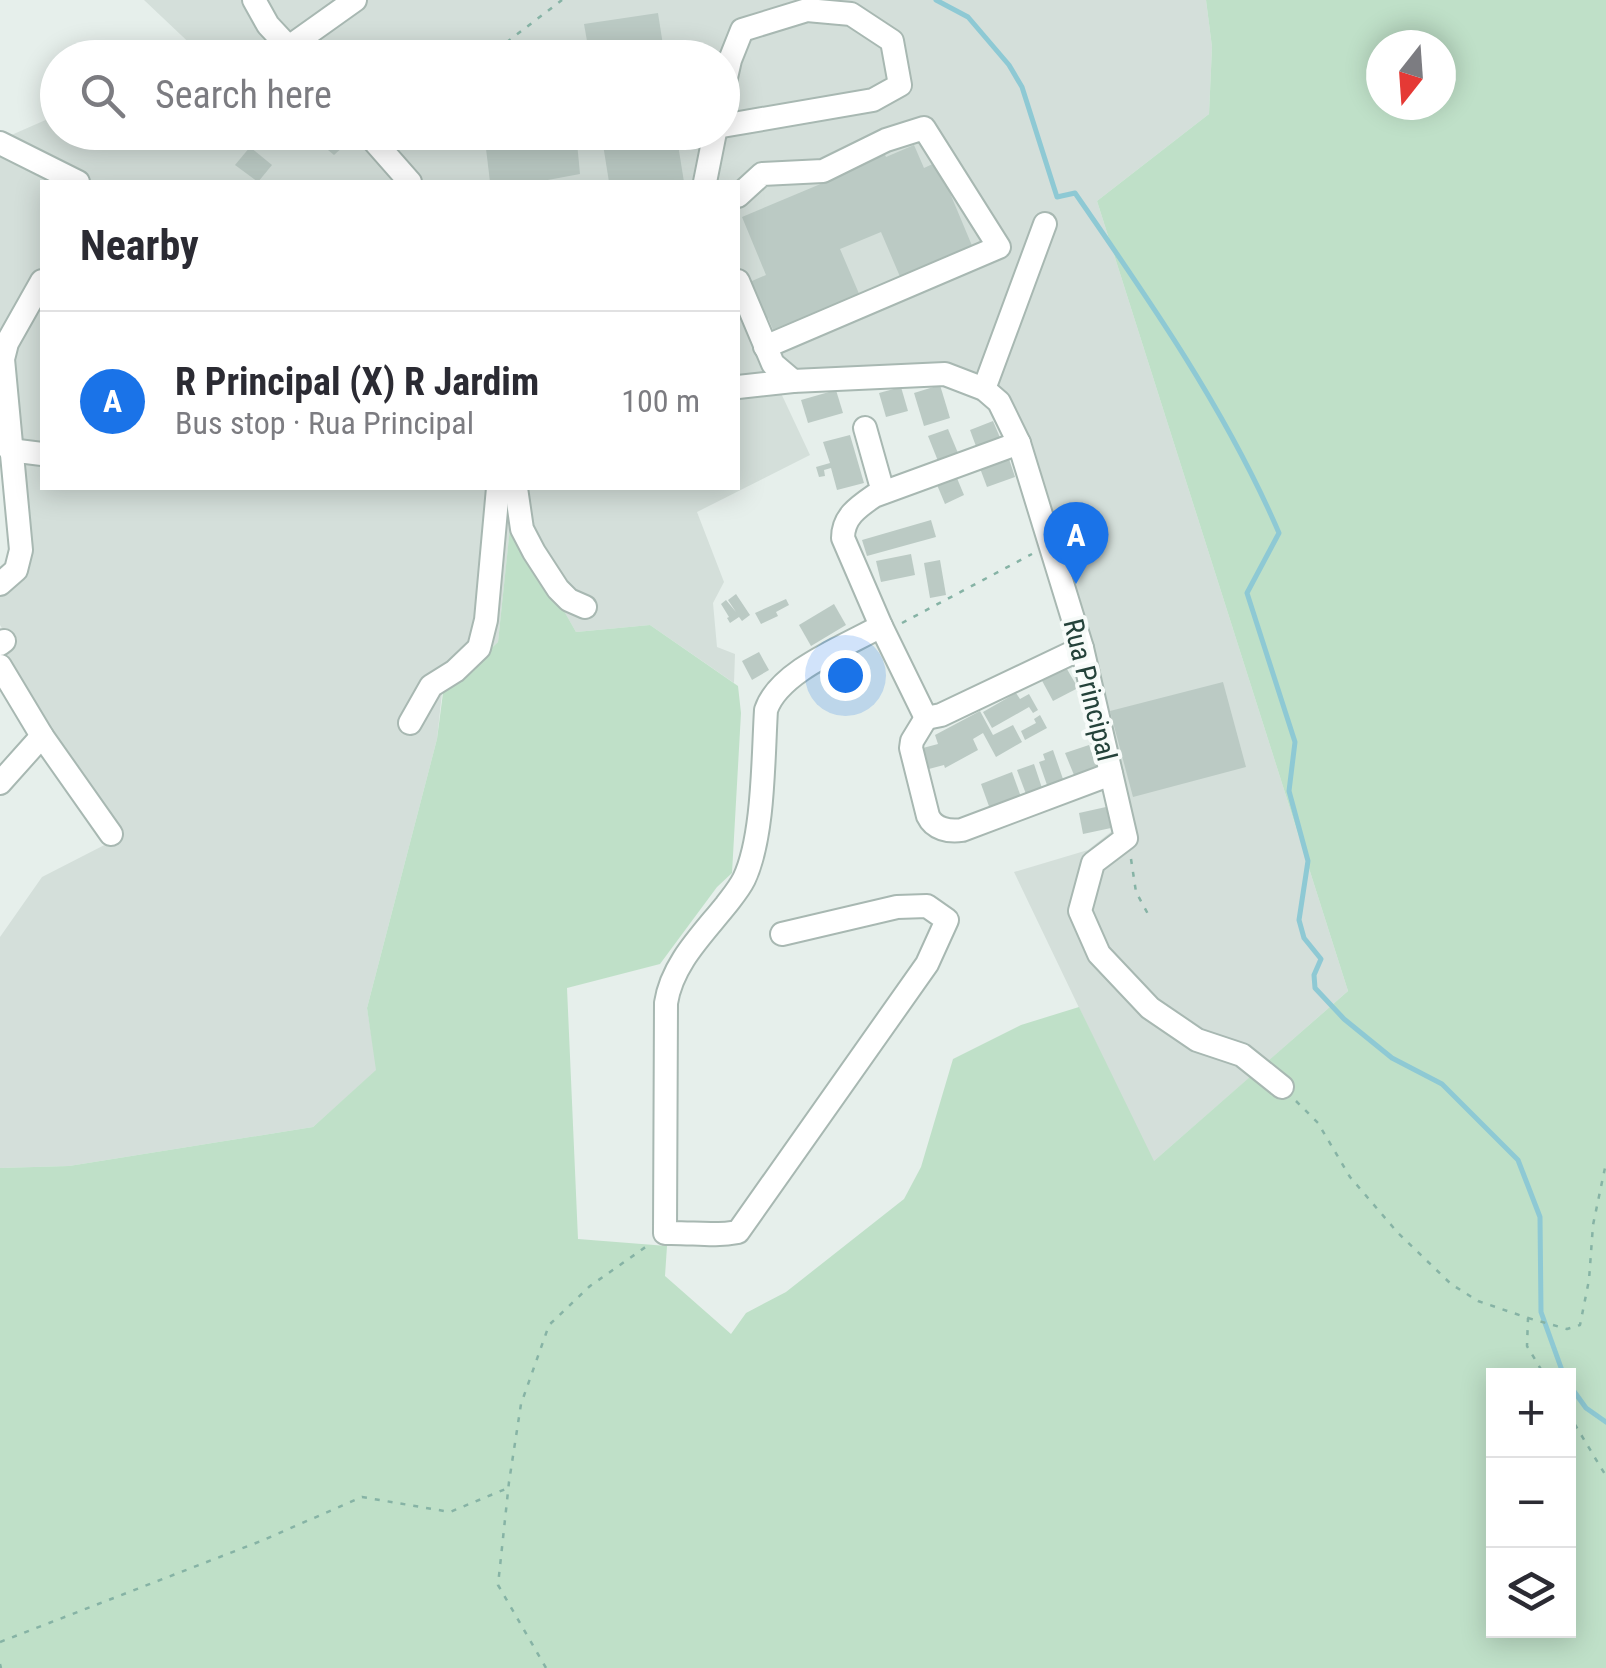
<!DOCTYPE html>
<html lang="en">
<head>
<meta charset="utf-8">
<style>
  :root { --surface:#fff; --page:#f7f7f7; --text:#2b2b33; --muted:#7c7c81; --line:#e1e1e2; --accent:#1a73e8 }
  body { margin:0; font-family:"Roboto Condensed",sans-serif; background:var(--page); color:var(--text) }
  .controls { position:absolute; right:30px; bottom:30px; display:grid; overflow:hidden; border-radius:0px; box-shadow:0 5px 25px #0003 }
  .controls button { width:90px; height:90px; display:grid; place-items:center; padding:0; border:0; border-bottom:2px solid var(--line); background:var(--surface); color:var(--text); font:50px sans-serif }
  .compass { position:absolute; left:1366px; top:30px; width:90px; height:90px; border-radius:50%; background:var(--surface); box-shadow:0 5px 25px #0003; rotate:197deg }
  .you { position:absolute; left:845px; top:675px; width:35px; height:35px; margin:-25px; border:8px solid #fff; border-radius:50%; background:#1a73e8; box-shadow:0 0 0 15px #1a73e833 }
  .badge { display:grid; place-items:center; width:65px; height:65px; border-radius:50%; background:var(--accent); color:#fff; font-size:32px; font-weight:700 }
  .pin { position:absolute; translate:-50% -82px; filter:drop-shadow(0 2px 5px #0008) }
  .pin::after { content:''; position:absolute; top:52px; width:35px; height:30px; background:inherit; clip-path:polygon(0 0,100% 0,50% 100%) }
  .list { margin:0; padding:0; list-style:none }
  h2 { display:flex; justify-content:space-between; align-items:center; height:130px; margin:0; padding:0 40px; font-size:42px }
  h2 small { font-size:32px; font-weight:400; color:var(--muted) }
  .list li { display:grid; grid-template-columns:65px 1fr auto; gap:30px; align-items:center; box-sizing:border-box; height:180px; padding:0 40px; border-top:2px solid var(--line) }
  .list b { display:block; font-size:38px; white-space:nowrap }
  .list p { margin:0; font-size:32px; white-space:nowrap; color:var(--muted) }
  .list em { font-size:32px; font-style:normal; color:var(--muted) }
  .icon { flex:none; width:55px; height:55px; fill:none; stroke:currentColor; stroke-width:2; stroke-linecap:round; stroke-linejoin:round }
  .map { position:relative; flex:none; width:1606px; height:1668px; overflow:hidden }
  .search { position:absolute; background:var(--surface); box-shadow:0 5px 25px #0003; left:40px; top:40px; width:700px; height:110px; display:flex; align-items:center; gap:25px; box-sizing:border-box; padding:0 35px; border-radius:55px; color:var(--muted); font-size:38px }
  .panel { position:absolute; background:var(--surface); box-shadow:0 5px 25px #0003; left:40px; top:180px; width:700px; height:310px; border-radius:0px }
  .map>svg:first-child { display:block }
  .built { fill:#d4dfda; fill-rule:evenodd }
  .green { fill:#bfe0c8; fill-rule:evenodd }
  .lines { fill:none; stroke-linecap:round; stroke-linejoin:round }
  .stream { stroke:#8ec9d4; stroke-width:5 }
  .building { fill:#bbcac4 }
  .minor-casing { stroke:#a8b8b2; stroke-width:26 }
  .path { stroke:#86b3a5; stroke-width:2.5; stroke-dasharray:5 8; stroke-linecap:butt }
  .minor { stroke:#fff; stroke-width:22 }
  .labels { text-anchor:middle; dominant-baseline:central; stroke-width:8; stroke-linejoin:round; paint-order:stroke }
  .street-label { font-size:28px; fill:#24423a; stroke:#f7fbf9 }
</style>
</head>
<body>
<div class="map">
<svg width="1606" height="1668" viewBox="0 0 1606 1668">
  <rect width="100%" height="100%" fill="#e6efeb"/>
  <path class="built" d="M 144,0 L 1206,0 L 1212,47 L 1209,114 L 1097,201 L 1348,991 L 1153,1162 L 1014,872 L 1088,850 L 1112,831 L 1115,816 L 1105,767 L 1014,458 L 998,416 L 977,397 L 947,385 L 780,391 L 810,455 L 697,512 L 724,582 L 713,603 L 717,647 L 735,654 L 734,683 L 650,625 L 576,632 L 511,520 L 498,642 L 442,693 L 437,739 L 367,1008 L 377,1070 L 313,1127 L 69,1166 L 0,1168 L 0,937 L 42,877 L 122,836 L 44,723 L 4,656 L 13,647 L 0,625 L 0,594 L 26,571 L 32,546 L 14,367 L 0,353 L 0,140 L 57,115 L 58,132 L 722,132 L 722,58 L 192,57 L 200,53 ZM 42,182 L 738,182 L 738,488 L 42,488 Z"/>
  <path class="green" d="M 1206,0 L 1606,0 L 1606,1668 L 0,1668 L 0,1168 L 69,1166 L 313,1127 L 376,1070 L 367,1008 L 437,739 L 443,693 L 498,642 L 511,518 L 576,632 L 650,625 L 738,686 L 741,713 L 732,873 L 717,887 L 660,964 L 567,988 L 578,1239 L 667,1246 L 665,1276 L 731,1334 L 746,1313 L 786,1292 L 904,1199 L 921,1167 L 953,1059 L 1021,1025 L 1079,1007 L 1154,1161 L 1348,991 L 1097,201 L 1209,114 L 1212,47 ZM 1381,45 L 1441,45 L 1441,105 L 1381,105 ZM 1494,1376 L 1568,1376 L 1568,1630 L 1494,1630 Z"/>
  <g class="lines">
    <g class="stream">
      <path d="M 936,0 L 968,17 L 1009,65 L 1022,87 L 1057,197 L 1075,193 C 1150,301 1227,412 1279,533 L 1247,593 L 1295,742 L 1289,791 L 1308,861 L 1299,920 L 1304,938 L 1321,959 L 1314,975 L 1315,988 L 1344,1019 L 1392,1058 L 1442,1084 L 1518,1160 L 1540,1217 L 1541,1312 L 1564,1376"/>
      <path d="M 1568,1383 L 1586,1408 L 1606,1422"/>
    </g>
  </g>
  <g class="building">
    <path d="M 658,13 L 665,58 L 590,58 L 584,24 Z"/>
    <path d="M 568,45 L 569,58 L 505,58 L 511,52 Z"/>
    <path d="M 312,132 L 352,132 L 355,136 L 334,155 L 310,135 Z"/>
    <path d="M 484,132 L 576,132 L 580,174 L 537,182 L 490,182 Z"/>
    <path d="M 601,132 L 676,132 L 684,182 L 609,182 Z"/>
    <path d="M 914,145 L 924,168 L 937,162 L 973,248 L 901,279 L 881,232 L 840,249 L 860,296 L 774,332 L 768,318 L 761,321 L 745,284 L 766,275 L 742,217 L 842,175 L 839,168 L 883,150 L 886,157 Z"/>
    <path d="M 250,147 L 272,165 L 258,182 L 235,165 Z"/>
    <path d="M 940,385 L 950,418 L 924,426 L 914,393 Z"/>
    <path d="M 901,387 L 908,411 L 886,417 L 879,393 Z"/>
    <path d="M 836,390 L 843,413 L 808,423 L 801,400 Z"/>
    <path d="M 993,421 L 1001,440 L 977,449 L 970,430 Z"/>
    <path d="M 948,429 L 958,453 L 938,461 L 928,436 Z"/>
    <path d="M 850,435 L 864,483 L 837,490 L 831,468 L 824,470 L 825,476 L 819,477 L 816,467 L 830,463 L 823,442 Z"/>
    <path d="M 1007,453 L 1015,477 L 987,487 L 978,463 Z"/>
    <path d="M 954,471 L 964,495 L 945,504 L 935,480 Z"/>
    <path d="M 931,520 L 936,537 L 867,556 L 862,540 Z"/>
    <path d="M 911,554 L 915,575 L 881,582 L 876,561 Z"/>
    <path d="M 940,560 L 946,595 L 930,598 L 924,563 Z"/>
    <path d="M 736,594 L 750,615 L 742,621 L 739,617 L 730,623 L 727,618 L 729,617 L 721,604 L 726,600 L 736,612 L 728,600 Z"/>
    <path d="M 786,599 L 789,605 L 776,612 L 778,616 L 761,624 L 755,613 Z"/>
    <path d="M 834,604 L 846,625 L 811,646 L 799,625 Z"/>
    <path d="M 759,652 L 769,670 L 752,680 L 742,661 Z"/>
    <path d="M 1064,664 L 1078,688 L 1053,701 L 1040,677 Z"/>
    <path d="M 1223,682 L 1246,767 L 1133,797 L 1110,711 Z"/>
    <path d="M 1016,693 L 1020,699 L 1029,694 L 1038,710 L 1033,713 L 1029,707 L 992,728 L 983,712 Z"/>
    <path d="M 980,711 L 993,735 L 1013,725 L 1022,742 L 996,757 L 983,733 L 973,739 L 978,750 L 945,768 L 944,765 L 925,770 L 919,749 L 938,744 L 935,735 Z"/>
    <path d="M 1040,715 L 1047,728 L 1025,740 L 1021,731 L 1036,723 L 1034,719 Z"/>
    <path d="M 1089,745 L 1097,767 L 1074,775 L 1065,753 Z"/>
    <path d="M 1053,750 L 1063,779 L 1047,785 L 1039,762 L 1045,760 L 1043,754 Z"/>
    <path d="M 1034,764 L 1042,788 L 1026,794 L 1017,770 Z"/>
    <path d="M 1012,772 L 1021,797 L 990,809 L 981,784 Z"/>
    <path d="M 1106,807 L 1111,828 L 1083,834 L 1079,813 Z"/>
  </g>
  <g class="lines">
    <defs>
      <g id="minor">
        <path d="M 254,0 L 268,25 L 296,55"/>
        <path d="M 289,47 L 355,0"/>
        <path d="M 722,95 L 730,60 L 742,30 L 807,10 L 851,14 L 892,41 L 900,85 L 873,100 L 722,126"/>
        <path d="M 366,132 L 410,182"/>
        <path d="M 0,143 L 78,182"/>
        <path d="M 705,182 L 715,132"/>
        <path d="M 738,196 L 762,174 L 823,171 L 886,140 L 924,128 L 999,247 L 765,347"/>
        <path d="M 738,281 L 773,364 L 793,381"/>
        <path d="M 738,387 L 793,381 L 945,374 L 984,389 L 999,402 L 1019,443 L 1082,648 L 1126,838 L 1093,863 L 1080,911 L 1099,954 L 1150,1008 L 1197,1040 L 1242,1055 L 1282,1087"/>
        <path d="M 984,389 L 1045,224"/>
        <path d="M 865,428 L 883,492"/>
        <path d="M 10,450 L 42,454"/>
        <path d="M 516,488 L 522,529 L 534,552 L 558,589 L 569,600 L 585,607"/>
        <path d="M 0,584 L 16,570 L 21,550 L 3,359 L 7,343 L 42,281"/>
        <path d="M 0,644 L 4,641"/>
        <path d="M 0,666 L 42,736 L 111,834"/>
        <path d="M 926,718 L 881,626 L 843,538 C 843,517 858,507 874,496 L 1019,443"/>
        <path d="M 926,718 L 912,741 L 911,748 L 928,816 C 934,829 949,832 962,830 L 1111,774"/>
        <path d="M 926,718 L 941,715 L 1082,648"/>
        <path d="M 410,723 L 431,686 L 455,671 L 479,648 L 486,620 L 498,488"/>
        <path d="M 0,783 L 42,736"/>
        <path d="M 782,934 L 897,907 L 927,906 L 947,920 L 927,964 L 738,1232 C 713,1237 691,1232 665,1233 L 666,1003 C 672,964 702,935 726,905 C 732,897 739,889 744,879 C 764,837 763,758 766,710 C 779,671 846,646 881,626"/>
      </g>
    </defs>
    <use href="#minor" class="minor-casing"/>
    <g class="path">
      <path d="M 486,58 L 562,0"/>
      <path d="M 902,623 L 1032,554"/>
      <path d="M 1131,859 L 1136,892 L 1148,914"/>
      <path d="M 1296,1101 L 1318,1123 L 1350,1177 L 1398,1233 L 1451,1284 L 1478,1301 L 1528,1318 L 1527,1346 L 1545,1376"/>
      <path d="M 1528,1318 L 1567,1329 L 1580,1325 L 1589,1280 L 1593,1225 L 1606,1163"/>
      <path d="M 1568,1413 L 1606,1476"/>
      <path d="M 0,1642 L 261,1541 L 362,1497 L 450,1512 L 508,1488"/>
      <path d="M 0,1664 L 1,1668"/>
      <path d="M 546,1668 L 498,1585 L 509,1482 L 521,1404 L 549,1325 L 590,1286 L 647,1246"/>
    </g>
    <use href="#minor" class="minor"/>
  </g>
  <g class="labels">
    <g class="street-label">
      <text transform="translate(1090 690) rotate(76)">Rua Principal</text>
    </g>
  </g>
</svg>
<div class="controls">
<button>+</button>
<button>−</button>
<button><svg class="icon" aria-label="layers" viewBox="0 0 24 24"><path d="M12 4l9 5-9 5-9-5zM3 14l9 5 9-5"/></svg></button>
</div>
<svg class="compass" viewBox="-18 -18 36 36"><path d="M0-13l5 13h-10z" fill="#e53935"/><path d="M0 13l5-13h-10z" fill="#7c7c81"/></svg>
<div class="you"></div>
<div class="pin badge" style="left:1076px;top:584px">A</div>
<div class="search"><svg class="icon" aria-label="search" viewBox="0 0 24 24"><circle cx="10" cy="10" r="6"/><path d="M15 15l6 6"/></svg>Search here</div>
<section class="panel">
<h2>Nearby<small></small></h2>
<ul class="list">
<li><span class="badge">A</span><div><b>R Principal (X) R Jardim</b><p>Bus stop · Rua Principal</p></div><em>100 m</em></li>
</ul>
</section>
</div>
</body>
</html>
